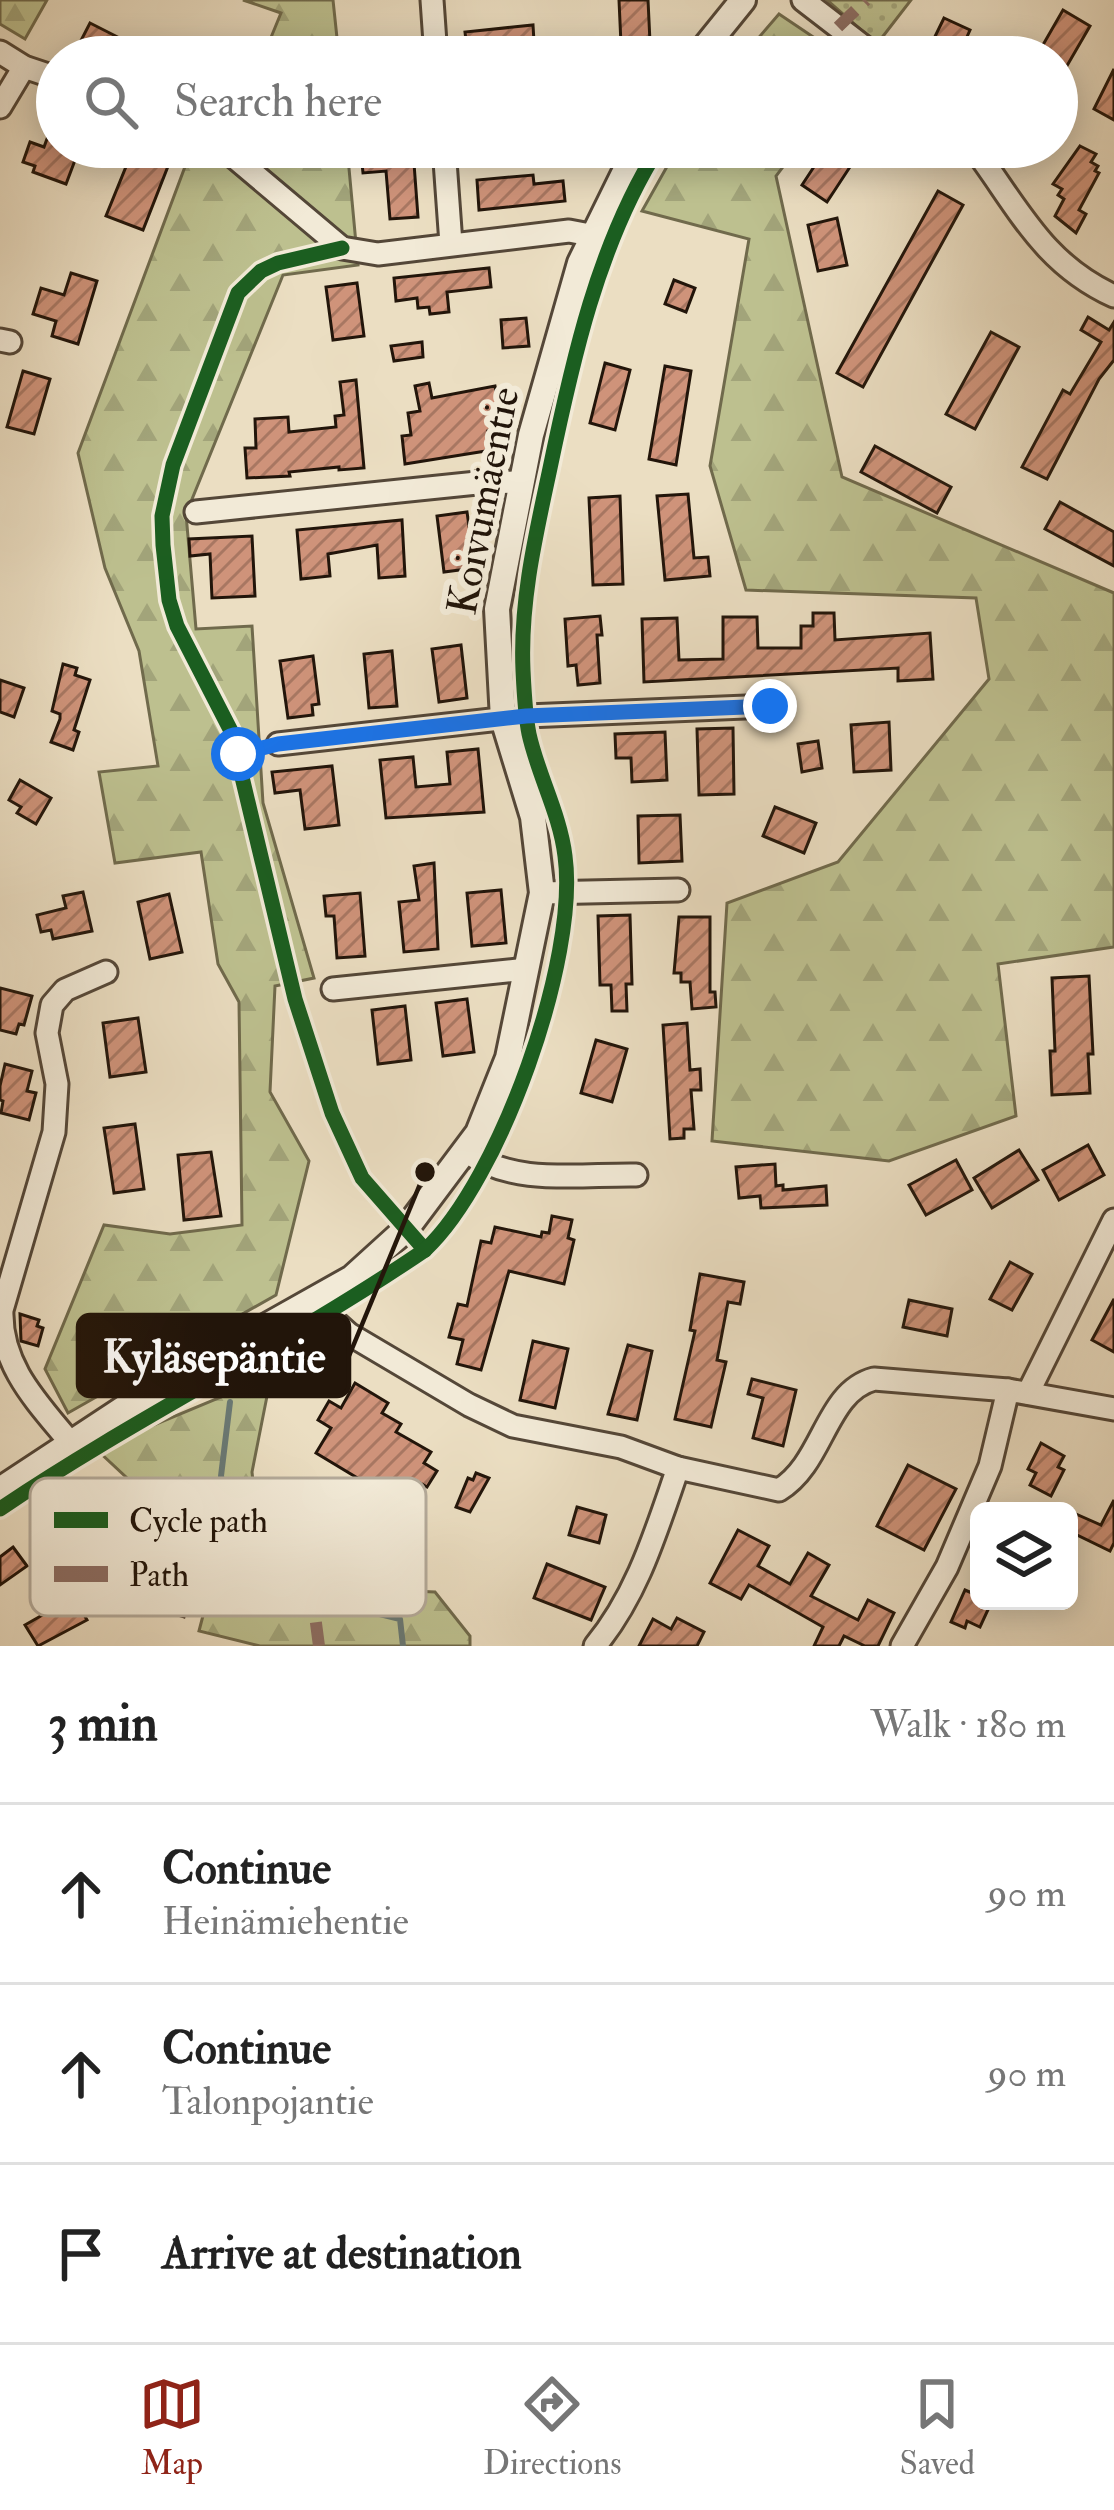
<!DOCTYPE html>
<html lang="en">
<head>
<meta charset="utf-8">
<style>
  :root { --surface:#fff; --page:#f2f2f2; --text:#222; --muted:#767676; --line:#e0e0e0; --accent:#8f2418 }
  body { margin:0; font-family:"IM FELL Double Pica",serif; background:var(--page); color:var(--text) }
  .controls { position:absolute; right:36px; bottom:36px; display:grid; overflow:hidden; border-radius:18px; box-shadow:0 6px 30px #0003 }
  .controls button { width:108px; height:108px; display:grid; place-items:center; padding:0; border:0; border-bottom:3px solid var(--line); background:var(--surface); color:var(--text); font:60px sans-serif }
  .stop { position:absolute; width:36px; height:36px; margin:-27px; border:9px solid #1a73e8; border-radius:50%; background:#fff }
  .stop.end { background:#1a73e8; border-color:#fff; box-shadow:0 3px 12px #0008 }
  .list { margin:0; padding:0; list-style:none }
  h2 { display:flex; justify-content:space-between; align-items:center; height:156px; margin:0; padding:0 48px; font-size:51px }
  h2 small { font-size:39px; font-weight:400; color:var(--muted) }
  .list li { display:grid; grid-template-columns:78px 1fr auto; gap:36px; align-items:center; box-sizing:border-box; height:180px; padding:0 48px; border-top:3px solid var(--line) }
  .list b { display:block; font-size:45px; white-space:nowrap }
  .list p { margin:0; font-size:39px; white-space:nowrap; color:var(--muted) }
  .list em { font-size:39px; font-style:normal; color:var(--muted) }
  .icon { flex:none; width:66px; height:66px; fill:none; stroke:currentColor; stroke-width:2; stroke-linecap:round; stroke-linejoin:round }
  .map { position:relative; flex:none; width:1114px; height:1646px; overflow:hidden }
  .search { position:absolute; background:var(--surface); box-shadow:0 6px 30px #0003; left:36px; right:36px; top:36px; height:132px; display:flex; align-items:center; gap:30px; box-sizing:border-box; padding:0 42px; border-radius:66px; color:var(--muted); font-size:45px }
  .sheet { height:696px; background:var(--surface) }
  nav { display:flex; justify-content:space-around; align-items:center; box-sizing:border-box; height:168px; border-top:3px solid var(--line); background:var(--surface); font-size:33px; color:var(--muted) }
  nav a { display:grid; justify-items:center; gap:6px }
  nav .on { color:var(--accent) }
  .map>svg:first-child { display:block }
  .grass { fill:url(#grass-dots); stroke:#706a4c; stroke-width:3 }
  .forest { fill:url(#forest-firs); stroke:#706a4c; stroke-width:3 }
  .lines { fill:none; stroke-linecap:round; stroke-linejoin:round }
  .stream { stroke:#6a7974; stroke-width:6 }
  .building { fill:url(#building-hatch); stroke:#22150a; stroke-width:3 }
  .minor-casing { stroke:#544738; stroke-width:27 }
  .tertiary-casing { stroke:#544738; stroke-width:30 }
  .minor { stroke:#f2ead7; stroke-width:21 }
  .tertiary { stroke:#f2ead7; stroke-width:24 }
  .quiet { stroke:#8d6e63; stroke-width:12; stroke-dasharray:24 12; stroke-linecap:butt }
  .cycleway-casing { stroke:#f2ead7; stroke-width:22 }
  .cycleway { stroke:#1b5e20; stroke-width:15 }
  .route { stroke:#1a73e8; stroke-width:15 }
  .labels { text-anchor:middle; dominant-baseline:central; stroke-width:12; stroke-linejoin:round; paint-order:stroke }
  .street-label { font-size:42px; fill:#22150a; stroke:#f2ead7 }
  .key { fill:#f2ead7; stroke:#b4aa9a; stroke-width:3 }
  .key-label { font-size:33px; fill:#22150a }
  .leader { fill:none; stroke:#22150a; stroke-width:4.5 }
  .callout-dot { fill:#22150a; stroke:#f2ead7; stroke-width:4.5 }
  .callout { fill:#22150a; stroke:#22150a; stroke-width:4.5 }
  .callout-label { font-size:45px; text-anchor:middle; font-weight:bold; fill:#fff }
</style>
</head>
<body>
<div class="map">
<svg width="1114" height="1646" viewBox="0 0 1114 1646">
  <defs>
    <pattern id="grass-dots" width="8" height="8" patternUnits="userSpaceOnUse" patternTransform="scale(3)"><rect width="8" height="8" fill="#bdc08f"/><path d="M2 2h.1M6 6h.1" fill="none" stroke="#a2a47a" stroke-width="1.8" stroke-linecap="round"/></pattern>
    <pattern id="forest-firs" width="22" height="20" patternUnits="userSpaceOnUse" patternTransform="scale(3)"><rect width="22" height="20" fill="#bdc08f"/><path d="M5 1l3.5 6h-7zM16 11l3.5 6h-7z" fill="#a2a47a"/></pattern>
    <pattern id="building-hatch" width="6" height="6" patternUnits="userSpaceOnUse" patternTransform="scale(3)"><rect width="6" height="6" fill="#cf937a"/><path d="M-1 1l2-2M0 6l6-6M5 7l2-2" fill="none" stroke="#a87762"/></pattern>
  </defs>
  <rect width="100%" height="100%" fill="#ebdec2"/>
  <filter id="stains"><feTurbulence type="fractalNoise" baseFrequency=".00167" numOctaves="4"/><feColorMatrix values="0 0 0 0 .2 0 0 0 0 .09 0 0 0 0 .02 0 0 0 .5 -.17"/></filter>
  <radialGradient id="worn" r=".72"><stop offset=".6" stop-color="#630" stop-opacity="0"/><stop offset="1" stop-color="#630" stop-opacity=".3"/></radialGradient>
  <path class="grass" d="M 827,0 L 911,0 L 877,44 Z"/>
  <g class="forest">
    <path d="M 0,0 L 47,0 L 25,39 L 0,24 Z"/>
    <path d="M 243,0 L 333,0 L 339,57 L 263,57 L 281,13 Z"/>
    <path d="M 779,14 L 843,57 L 742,57 Z"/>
    <path d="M 228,147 L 347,147 L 358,265 L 283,275 L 186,514 L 196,629 L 252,626 L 263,803 L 314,978 L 275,986 L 270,1092 L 309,1161 L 276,1295 L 68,1413 L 45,1369 L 104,1225 L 170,1234 L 242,1225 L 239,1002 L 218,964 L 201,852 L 115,863 L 99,772 L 158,766 L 139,651 L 105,568 L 78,453 L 192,148 L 220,164 Z"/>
    <path d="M 678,147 L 798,147 L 776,176 L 842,477 L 1114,593 L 1114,947 L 998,964 L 1016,1116 L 889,1161 L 712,1141 L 727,903 L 838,862 L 989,679 L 976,598 L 746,590 L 710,466 L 749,239 L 642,211 Z"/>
    <path d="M 271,1376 L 252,1472 L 261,1562 L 292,1586 L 435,1592 L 470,1636 L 470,1646 L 260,1646 L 199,1631 L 217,1562 L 96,1449 Z"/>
  </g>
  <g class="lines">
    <path class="stream" d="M 230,1402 L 221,1476 L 249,1582 L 400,1619 L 403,1646"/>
  </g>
  <g class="building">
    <path d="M 619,0 L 648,0 L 650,42 L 621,44 Z"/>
    <path d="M 1063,10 L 1090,26 L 1057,83 L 1057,57 L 1036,57 Z"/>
    <path d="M 944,18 L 970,30 L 958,57 L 925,57 Z"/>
    <path d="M 90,23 L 157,57 L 85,57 L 75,52 Z"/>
    <path d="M 533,25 L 534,42 L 516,44 L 517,52 L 468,57 L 465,32 Z"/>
    <path d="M 1114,69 L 1114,120 L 1094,109 Z"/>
    <path d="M 55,117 L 57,147 L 80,147 L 66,184 L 33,172 L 35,166 L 23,162 L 30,142 L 44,147 Z"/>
    <path d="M 1080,146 L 1096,154 L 1091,162 L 1098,166 L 1095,171 L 1099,173 L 1079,210 L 1086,214 L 1076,233 L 1055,216 L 1064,199 L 1058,195 L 1062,189 L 1053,184 Z"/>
    <path d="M 134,147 L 150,147 L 172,156 L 143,230 L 106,216 Z"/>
    <path d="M 827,147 L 863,147 L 827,202 L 802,185 Z"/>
    <path d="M 413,150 L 418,217 L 390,219 L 386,171 L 363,173 L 361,154 Z"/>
    <path d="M 533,175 L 534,184 L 563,181 L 565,201 L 479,210 L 477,180 Z"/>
    <path d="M 938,191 L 963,205 L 863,387 L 837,373 Z"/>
    <path d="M 837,218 L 847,265 L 818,271 L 808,225 Z"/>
    <path d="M 489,268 L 491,287 L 447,292 L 449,312 L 430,314 L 429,307 L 418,308 L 417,298 L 396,301 L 394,278 Z"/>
    <path d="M 71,273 L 97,281 L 78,344 L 52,336 L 56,321 L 33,314 L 41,288 L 64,295 Z"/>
    <path d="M 674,280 L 695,288 L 686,312 L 665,304 Z"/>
    <path d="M 357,283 L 364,336 L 333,340 L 326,287 Z"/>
    <path d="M 1088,317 L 1109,330 L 1114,322 L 1114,360 L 1099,379 L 1047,479 L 1022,467 L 1063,390 L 1070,394 L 1101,342 L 1081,330 Z"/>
    <path d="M 526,318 L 529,346 L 503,348 L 501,320 Z"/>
    <path d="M 991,332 L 1019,347 L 975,429 L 946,414 Z"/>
    <path d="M 422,342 L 423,357 L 394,361 L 391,346 Z"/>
    <path d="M 605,363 L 630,370 L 615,430 L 590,423 Z"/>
    <path d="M 665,366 L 691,371 L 676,465 L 649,459 Z"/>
    <path d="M 23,371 L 50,379 L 34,434 L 7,427 Z"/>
    <path d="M 356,380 L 364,468 L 339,470 L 339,467 L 289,472 L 290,476 L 247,478 L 245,448 L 256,448 L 255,419 L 288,417 L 289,432 L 336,427 L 335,416 L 344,415 L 340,382 Z"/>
    <path d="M 429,383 L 432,398 L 495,386 L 503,429 L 488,431 L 492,450 L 405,464 L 402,436 L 411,435 L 408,413 L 420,411 L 415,386 Z"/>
    <path d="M 875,446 L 951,487 L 937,513 L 861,472 Z"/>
    <path d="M 688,494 L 694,558 L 708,557 L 710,576 L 665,580 L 657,496 Z"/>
    <path d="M 620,496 L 623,584 L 593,585 L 589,498 Z"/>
    <path d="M 1060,502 L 1114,532 L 1114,566 L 1045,529 Z"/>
    <path d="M 467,512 L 475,568 L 444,572 L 437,516 Z"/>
    <path d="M 402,520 L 405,576 L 379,578 L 377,545 L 328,554 L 330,576 L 301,579 L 297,530 Z"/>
    <path d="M 252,536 L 255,596 L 212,598 L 210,554 L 190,556 L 189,539 Z"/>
    <path d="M 813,613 L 834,613 L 835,640 L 930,633 L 933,679 L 898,681 L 898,668 L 644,682 L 642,619 L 677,618 L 679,660 L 723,659 L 723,617 L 757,617 L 758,648 L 801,648 L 801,626 L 813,626 Z"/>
    <path d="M 600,616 L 602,635 L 597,635 L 600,683 L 578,685 L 576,665 L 568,666 L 565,619 Z"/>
    <path d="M 461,645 L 467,698 L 439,702 L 432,649 Z"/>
    <path d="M 392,651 L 397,706 L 369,708 L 364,654 Z"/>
    <path d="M 313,656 L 319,704 L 312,705 L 313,715 L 288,718 L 280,661 Z"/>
    <path d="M 63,664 L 77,668 L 75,675 L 90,680 L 74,730 L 79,732 L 73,750 L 51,742 L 60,719 L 60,714 L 52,711 Z"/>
    <path d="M 0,680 L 24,688 L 14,717 L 0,712 Z"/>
    <path d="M 889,722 L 891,770 L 854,772 L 851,725 Z"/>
    <path d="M 733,728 L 734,794 L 699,795 L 697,729 Z"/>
    <path d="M 665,732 L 667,780 L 632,782 L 631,758 L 616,758 L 615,734 Z"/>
    <path d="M 818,741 L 822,768 L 802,772 L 798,744 Z"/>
    <path d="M 478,749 L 484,812 L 386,818 L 380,760 L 413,757 L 416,787 L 450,784 L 447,752 Z"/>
    <path d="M 332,766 L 339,825 L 305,829 L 300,790 L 275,793 L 272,772 Z"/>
    <path d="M 20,780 L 51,798 L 36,824 L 17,813 L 21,807 L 9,800 Z"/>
    <path d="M 775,807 L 816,823 L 804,853 L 763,836 Z"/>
    <path d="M 680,815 L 682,861 L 639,863 L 638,816 Z"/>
    <path d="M 434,863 L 438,949 L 404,952 L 399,902 L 419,900 L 414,866 Z"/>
    <path d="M 501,890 L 506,943 L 472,946 L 467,893 Z"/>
    <path d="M 83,892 L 92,931 L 53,939 L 51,930 L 41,932 L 37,915 L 66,908 L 63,896 Z"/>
    <path d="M 360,893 L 365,956 L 337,958 L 334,916 L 326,916 L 324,896 Z"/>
    <path d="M 169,894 L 182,952 L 150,959 L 138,902 Z"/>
    <path d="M 630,915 L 632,984 L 626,984 L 627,1011 L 612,1011 L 611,985 L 600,985 L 598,916 Z"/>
    <path d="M 679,917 L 710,917 L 710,992 L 715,992 L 716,1007 L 692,1009 L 690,982 L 681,982 L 681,973 L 674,973 Z"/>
    <path d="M 1089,976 L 1093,1054 L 1088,1054 L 1090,1093 L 1052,1095 L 1050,1051 L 1055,1051 L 1052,978 Z"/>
    <path d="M 0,988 L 32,996 L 24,1025 L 19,1024 L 16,1034 L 0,1030 Z"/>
    <path d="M 467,999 L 474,1052 L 443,1056 L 436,1003 Z"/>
    <path d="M 405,1006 L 411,1060 L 378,1064 L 372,1010 Z"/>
    <path d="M 138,1018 L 146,1072 L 110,1077 L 103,1023 Z"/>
    <path d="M 687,1023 L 690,1070 L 700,1069 L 701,1090 L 691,1090 L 694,1129 L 684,1129 L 684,1138 L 670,1139 L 663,1025 Z"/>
    <path d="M 596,1040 L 627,1049 L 612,1102 L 581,1093 Z"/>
    <path d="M 5,1064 L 32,1071 L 27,1091 L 36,1093 L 29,1120 L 1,1113 L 3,1101 L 0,1100 L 0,1086 Z"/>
    <path d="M 135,1124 L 144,1189 L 114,1193 L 104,1128 Z"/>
    <path d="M 1088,1145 L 1104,1175 L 1059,1200 L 1043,1170 Z"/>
    <path d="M 1019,1150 L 1038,1180 L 992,1208 L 974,1178 Z"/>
    <path d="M 211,1152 L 221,1216 L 184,1220 L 178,1155 Z"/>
    <path d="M 956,1160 L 972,1190 L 926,1215 L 909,1185 Z"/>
    <path d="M 775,1164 L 776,1186 L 783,1185 L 783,1190 L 826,1186 L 827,1205 L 761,1208 L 760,1196 L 739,1198 L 736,1167 Z"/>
    <path d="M 552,1216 L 572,1220 L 568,1238 L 574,1240 L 564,1284 L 509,1271 L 481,1370 L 457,1364 L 463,1340 L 449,1337 L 458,1304 L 467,1306 L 481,1241 L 491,1243 L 495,1227 L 541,1237 L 542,1232 L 549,1233 Z"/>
    <path d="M 1010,1262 L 1032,1274 L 1012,1310 L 990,1299 Z"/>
    <path d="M 700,1274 L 744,1282 L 740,1304 L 728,1302 L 717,1360 L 726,1362 L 711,1427 L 675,1419 L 695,1331 L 690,1330 Z"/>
    <path d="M 1114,1299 L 1114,1352 L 1092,1340 Z"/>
    <path d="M 909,1300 L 952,1309 L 947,1336 L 903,1327 Z"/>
    <path d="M 20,1314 L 39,1320 L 37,1326 L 43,1328 L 38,1346 L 21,1341 Z"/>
    <path d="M 533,1341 L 568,1349 L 555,1408 L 520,1400 Z"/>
    <path d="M 628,1345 L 652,1351 L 637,1420 L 608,1414 Z"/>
    <path d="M 752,1379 L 796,1390 L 783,1446 L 753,1438 L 763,1398 L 748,1394 Z"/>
    <path d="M 355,1383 L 388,1403 L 382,1413 L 401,1424 L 396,1432 L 431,1452 L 424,1463 L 437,1471 L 427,1487 L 415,1480 L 396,1511 L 364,1492 L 369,1485 L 316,1453 L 331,1428 L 318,1420 L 329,1401 L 341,1408 Z"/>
    <path d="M 1041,1443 L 1064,1456 L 1058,1467 L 1064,1470 L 1051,1496 L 1030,1485 L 1036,1473 L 1028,1469 Z"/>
    <path d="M 908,1465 L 956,1489 L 924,1550 L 877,1526 Z"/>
    <path d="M 476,1473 L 489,1478 L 470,1512 L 456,1507 L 468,1478 L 473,1480 Z"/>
    <path d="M 1114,1500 L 1114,1543 L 1110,1551 L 1069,1531 L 1069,1511 L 1101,1525 Z"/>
    <path d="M 577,1507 L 606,1515 L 599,1543 L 569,1535 Z"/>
    <path d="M 738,1530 L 769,1546 L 758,1566 L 790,1584 L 808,1553 L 829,1565 L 811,1596 L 858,1620 L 868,1600 L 894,1613 L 878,1646 L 865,1646 L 844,1636 L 839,1646 L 814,1646 L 823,1627 L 749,1585 L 741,1599 L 710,1583 Z"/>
    <path d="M 13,1547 L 27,1566 L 0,1585 L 0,1557 Z"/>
    <path d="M 124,1556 L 195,1577 L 184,1617 L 113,1596 Z"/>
    <path d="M 547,1564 L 605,1587 L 591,1620 L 534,1598 Z"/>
    <path d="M 965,1590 L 979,1596 L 979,1601 L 992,1601 L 980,1627 L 967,1621 L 965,1628 L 951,1622 Z"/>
    <path d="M 74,1597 L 87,1620 L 38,1646 L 25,1625 Z"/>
    <path d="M 677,1618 L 704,1632 L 697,1646 L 639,1646 L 653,1619 L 671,1629 Z"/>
  </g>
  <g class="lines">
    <defs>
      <g id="minor">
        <path d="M 432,0 L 436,57"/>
        <path d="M 803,0 L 877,57"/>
        <path d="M 0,52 L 24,67 L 57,78"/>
        <path d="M 0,107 L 24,67"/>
        <path d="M 222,147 L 342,248 L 378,254 L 569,231 L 590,235"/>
        <path d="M 444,147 L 451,244"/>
        <path d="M 973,147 C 1018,207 1042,263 1114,296"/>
        <path d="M 0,340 L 10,342"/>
        <path d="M 196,512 L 477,483 L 520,482"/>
        <path d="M 278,744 L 527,716 L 770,706"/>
        <path d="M 542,893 L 678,890"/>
        <path d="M 333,989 L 527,969"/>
        <path d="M 467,1152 C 514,1186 580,1174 636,1175"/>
        <path d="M 312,1301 L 349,1334 L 469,1405 L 513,1426 L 621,1447 L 678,1468 L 779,1490 C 824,1463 825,1392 874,1379 L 1008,1390 L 1114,1409"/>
        <path d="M 1028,1393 L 1114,1220"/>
        <path d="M 69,1441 C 37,1402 0,1365 2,1310 L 54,1132 L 57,1084 L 47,1033 L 52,1005 L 65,990 L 106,972"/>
        <path d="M 595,1646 C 638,1594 656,1531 678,1468"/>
        <path d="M 902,1646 L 947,1567 L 990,1466 L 1008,1390"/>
      </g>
      <g id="tertiary">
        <path d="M 697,57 L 743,0"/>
        <path d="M 0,1490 L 144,1395 L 352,1278 L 406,1229 L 478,1133 L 508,1058 L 542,893 L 533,817 L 503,719 L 497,609 L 531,435 L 580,263 L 637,147"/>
      </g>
    </defs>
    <use href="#minor" class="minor-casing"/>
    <use href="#tertiary" class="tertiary-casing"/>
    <use href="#minor" class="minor"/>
    <use href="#tertiary" class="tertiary"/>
    <g class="quiet">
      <path d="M 838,27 L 866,0"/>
      <path d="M 319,1646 L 314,1608 L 317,1587 L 322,1581 L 363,1572 L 413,1529"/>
    </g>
    <defs>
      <g id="cycleway">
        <path d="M 342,248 L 278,263 L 261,271 L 238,293 L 173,465 L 162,516 L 163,545 L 169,600 L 177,626 L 231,731 L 295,999 L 332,1113 L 362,1178 L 425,1250"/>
        <path d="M 0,1509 C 138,1416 287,1344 425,1250 C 500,1180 579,958 565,856 C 560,814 538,775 529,734 C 525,714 524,691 523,670 C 520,603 535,538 549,473 C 572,362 598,243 659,147"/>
      </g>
    </defs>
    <use href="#cycleway" class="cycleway-casing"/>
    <use href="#cycleway" class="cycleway"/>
  </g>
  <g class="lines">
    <path class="route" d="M 238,754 L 278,744 L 526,716 L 770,706"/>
  </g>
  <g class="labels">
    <g class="street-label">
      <text transform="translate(484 501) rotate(-79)">Koivumäentie</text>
    </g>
  </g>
  <rect x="30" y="1478" width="396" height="138" rx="18" class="key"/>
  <rect x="54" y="1512" width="54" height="16" fill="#1b5e20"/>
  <rect x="54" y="1566" width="54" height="16" fill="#8d6e63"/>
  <g class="key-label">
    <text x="129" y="1532">Cycle path</text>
    <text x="129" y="1586">Path</text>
  </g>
  <path class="leader" d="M425 1172L349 1356"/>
  <circle class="callout-dot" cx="425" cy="1172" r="12"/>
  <rect class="callout" x="78" y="1315" width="271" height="81" rx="12"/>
  <g class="callout-label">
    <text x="214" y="1372">Kyläsepäntie</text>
  </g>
  <rect width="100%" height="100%" filter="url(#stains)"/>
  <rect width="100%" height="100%" fill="url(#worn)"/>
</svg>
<div class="controls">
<button><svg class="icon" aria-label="layers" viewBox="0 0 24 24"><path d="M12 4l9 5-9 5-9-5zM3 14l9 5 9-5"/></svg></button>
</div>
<div class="stop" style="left:238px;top:754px"></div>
<div class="stop end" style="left:770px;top:706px"></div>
<div class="search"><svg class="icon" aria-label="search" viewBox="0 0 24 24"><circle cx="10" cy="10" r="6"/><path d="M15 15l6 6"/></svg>Search here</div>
</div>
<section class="sheet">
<h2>3 min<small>Walk · 180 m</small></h2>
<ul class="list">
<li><svg class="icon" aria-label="ahead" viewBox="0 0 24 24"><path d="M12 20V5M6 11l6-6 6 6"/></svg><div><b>Continue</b><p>Heinämiehentie</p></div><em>90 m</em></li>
<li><svg class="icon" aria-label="ahead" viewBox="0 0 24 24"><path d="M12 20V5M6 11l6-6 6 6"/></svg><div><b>Continue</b><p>Talonpojantie</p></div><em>90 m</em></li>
<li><svg class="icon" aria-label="arrive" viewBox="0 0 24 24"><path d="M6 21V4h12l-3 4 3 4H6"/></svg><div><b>Arrive at destination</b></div></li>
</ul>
</section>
<nav>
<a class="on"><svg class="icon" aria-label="map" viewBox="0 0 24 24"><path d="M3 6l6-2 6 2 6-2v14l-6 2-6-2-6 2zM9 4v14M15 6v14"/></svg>Map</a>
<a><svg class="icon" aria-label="directions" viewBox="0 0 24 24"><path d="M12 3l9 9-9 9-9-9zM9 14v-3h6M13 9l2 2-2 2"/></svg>Directions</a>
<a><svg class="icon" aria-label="saved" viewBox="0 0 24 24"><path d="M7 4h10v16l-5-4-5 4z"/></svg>Saved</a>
</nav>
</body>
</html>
